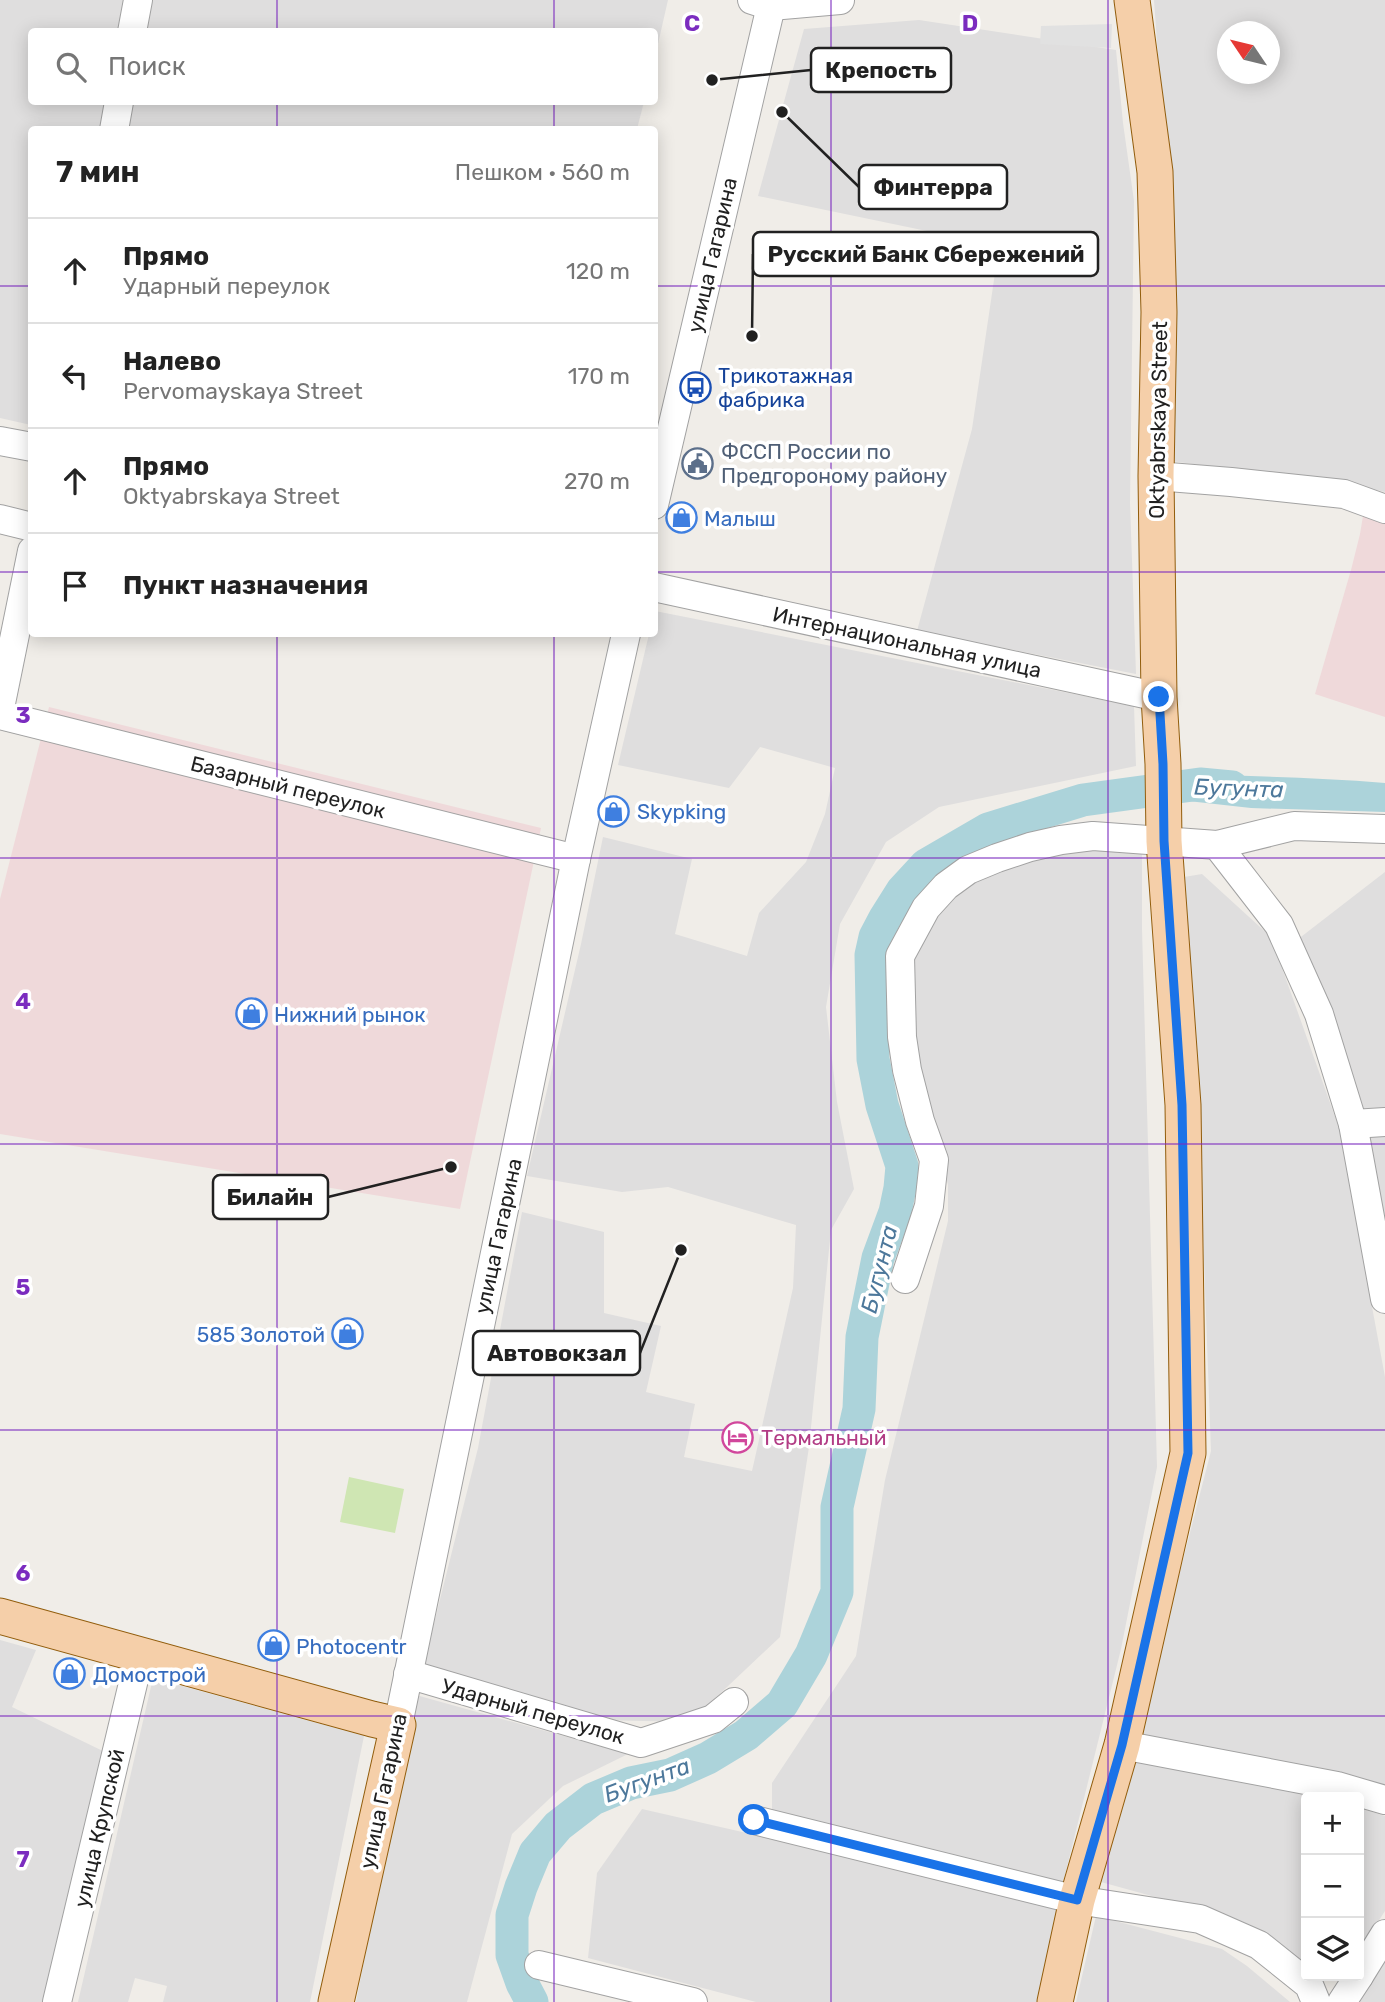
<!DOCTYPE html>
<html lang="ru">
<head>
<meta charset="utf-8">
<style>
  :root { --surface:#fff; --page:#f2f2f2; --text:#222; --muted:#767676; --line:#e0e0e0 }
  body { margin:0; font-family:Rubik,sans-serif; background:var(--page); color:var(--text) }
  .controls { position:absolute; right:21px; bottom:21px; display:grid; overflow:hidden; border-radius:7px; box-shadow:0 4px 18px #0003 }
  .controls button { width:63px; height:63px; display:grid; place-items:center; padding:0; border:0; border-bottom:2px solid var(--line); background:var(--surface); color:var(--text); font:35px sans-serif }
  .compass { position:absolute; left:1217px; top:21px; width:63px; height:63px; border-radius:50%; background:var(--surface); box-shadow:0 4px 18px #0003; rotate:305deg }
  .stop { position:absolute; width:21px; height:21px; margin:-16px; border:5px solid #1a73e8; border-radius:50%; background:#fff }
  .stop.end { background:#1a73e8; border-color:#fff; box-shadow:0 2px 7px #0008 }
  .list { margin:0; padding:0; list-style:none }
  h2 { display:flex; justify-content:space-between; align-items:center; height:91px; margin:0; padding:0 28px; font-size:30px }
  h2 small { font-size:23px; font-weight:400; color:var(--muted) }
  .list li { display:grid; grid-template-columns:46px 1fr auto; gap:21px; align-items:center; box-sizing:border-box; height:105px; padding:0 28px; border-top:2px solid var(--line) }
  .list b { display:block; font-size:26px; white-space:nowrap }
  .list p { margin:0; font-size:23px; white-space:nowrap; color:var(--muted) }
  .list em { font-size:23px; font-style:normal; color:var(--muted) }
  .icon { flex:none; width:38px; height:38px; fill:none; stroke:currentColor; stroke-width:2; stroke-linecap:round; stroke-linejoin:round }
  .map { position:relative; flex:none; width:1385px; height:2002px; overflow:hidden }
  .search { position:absolute; background:var(--surface); box-shadow:0 4px 18px #0003; left:28px; top:28px; width:630px; height:77px; display:flex; align-items:center; gap:18px; box-sizing:border-box; padding:0 24px; border-radius:7px; color:var(--muted); font-size:26px }
  .panel { position:absolute; background:var(--surface); box-shadow:0 4px 18px #0003; left:28px; top:126px; width:630px; height:511px; border-radius:7px }
  .map>svg:first-child { display:block }
  .residential { fill:#dfdede; fill-rule:evenodd }
  .commercial { fill:#efd9da }
  .grass { fill:#cfe6b3 }
  .parking { fill:#e1e1e1 }
  .water { fill:#acd3da }
  .lines { fill:none; stroke-linecap:round; stroke-linejoin:round }
  .river { stroke:#acd3da; stroke-width:33 }
  .minor-casing { stroke:#a2a2a2; stroke-width:30 }
  .major-casing { stroke:#925d0c; stroke-width:37 }
  .minor { stroke:#fff; stroke-width:28 }
  .major { stroke:#f5cfa9; stroke-width:35 }
  .route { stroke:#1a73e8; stroke-width:9 }
  .grid { fill:none; stroke:#7b2cbf; stroke-width:2; stroke-opacity:0.55 }
  .labels { text-anchor:middle; dominant-baseline:central; stroke-width:7; stroke-linejoin:round; paint-order:stroke }
  .street-label { font-size:21px; fill:#212121; stroke:#fff }
  .transit-label { font-size:21px; fill:#164399; stroke:#fff; text-anchor:start }
  .service-label { font-size:21px; fill:#4e5e75; stroke:#fff; text-anchor:start }
  .shop-label { font-size:21px; fill:#366cbe; stroke:#fff; text-anchor:start }
  .hotel-label { font-size:21px; fill:#b23c85; stroke:#fff; text-anchor:start }
  .water-label { font-size:23px; font-style:italic; fill:#4d789b; stroke:#fff }
  .grid-label { font-size:23px; text-anchor:middle; font-weight:bold; fill:#7b2cbf; stroke:#fff; stroke-width:7; stroke-linejoin:round; paint-order:stroke }
  .leader { fill:none; stroke:#212121; stroke-width:2.5 }
  .callout-dot { fill:#212121; stroke:#fff; stroke-width:2.5 }
  .callout { fill:#fff; stroke:#212121; stroke-width:2.5 }
  .callout-label { font-size:23px; text-anchor:middle; font-weight:bold; fill:#212121 }
</style>
</head>
<body>
<div class="map">
<svg width="1385" height="2002" viewBox="0 0 1385 2002">
  <rect width="100%" height="100%" fill="#f0ede8"/>
  <g class="residential">
    <path d="M 0,0 L 127,0 L 121,31 L 32,32 L 32,102 L 107,102 L 101,129 L 32,130 L 31,425 L 0,418 Z"/>
    <path d="M 149,0 L 668,0 L 655,57 L 654,32 L 143,32 Z"/>
    <path d="M 1154,0 L 1385,0 L 1385,492 L 1363,487 L 1171,461 L 1169,213 ZM 1228,32 L 1270,32 L 1270,74 L 1228,74 Z"/>
    <path d="M 919,20 L 1116,50 L 1123,123 L 1134,201 L 1130,503 L 1136,674 L 917,631 L 972,429 L 999,246 L 758,196 L 804,29 Z"/>
    <path d="M 130,102 L 644,102 L 637,129 L 124,130 Z"/>
    <path d="M 655,611 L 1134,706 L 1136,766 L 939,807 L 886,842 L 840,924 L 826,1007 L 837,1102 L 854,1189 L 831,1230 L 809,1447 L 780,1637 L 690,1722 L 597,1720 L 422,1671 L 478,1448 L 522,1212 L 604,1232 L 604,1313 L 661,1326 L 646,1392 L 695,1404 L 684,1457 L 752,1471 L 793,1288 L 796,1225 L 668,1187 L 622,1192 L 527,1176 L 581,944 L 603,837 L 692,859 L 675,934 L 747,956 L 759,913 L 806,862 L 825,814 L 835,768 L 760,747 L 729,788 L 618,765 L 649,634 L 654,634 Z"/>
    <path d="M 1090,842 L 1142,849 L 1142,929 L 1157,1467 L 1121,1649 L 1062,1887 L 772,1810 L 772,1783 L 856,1656 L 885,1480 L 948,1221 L 948,1185 L 917,1060 L 910,958 L 935,914 L 971,878 Z"/>
    <path d="M 1385,872 L 1385,1111 L 1361,1112 L 1297,940 Z"/>
    <path d="M 1202,874 L 1271,937 L 1339,1128 L 1385,1377 L 1385,1789 L 1137,1739 L 1211,1451 L 1198,1097 L 1184,877 Z"/>
    <path d="M 1385,1133 L 1385,1221 L 1367,1135 Z"/>
    <path d="M 0,1640 L 36,1650 L 12,1707 L 107,1753 L 51,2002 L 0,2002 Z"/>
    <path d="M 153,1678 L 364,1736 L 310,2002 L 163,2002 L 167,1986 L 135,1978 L 128,2002 L 78,2002 Z"/>
    <path d="M 416,1695 L 628,1754 L 563,1786 L 512,1834 L 467,2002 L 356,2002 Z"/>
    <path d="M 1133,1760 L 1322,1797 L 1306,1797 L 1306,1970 L 1206,1911 L 1101,1882 Z"/>
    <path d="M 1359,1808 L 1385,1816 L 1385,1911 L 1359,1951 Z"/>
    <path d="M 642,1809 L 1059,1905 L 1037,2002 L 756,2002 L 588,1958 L 597,1873 Z"/>
    <path d="M 1096,1916 L 1222,1949 L 1247,1966 L 1290,2002 L 1076,2002 Z"/>
    <path d="M 1385,1949 L 1385,2002 L 1351,2002 Z"/>
  </g>
  <g class="commercial">
    <path d="M 1367,492 L 1385,497 L 1385,717 L 1315,694 L 1351,570 L 1360,534 Z"/>
    <path d="M 49,707 L 541,828 L 460,1209 L 0,1134 L 0,899 Z"/>
  </g>
  <path class="grass" d="M 349,1477 L 404,1489 L 395,1533 L 340,1522 Z"/>
  <path class="parking" d="M 1112,24 L 1111,48 L 1040,44 L 1041,26 Z"/>
  <path class="water" d="M 1186,773 C 1252,777 1319,777 1385,783 L 1385,812 L 1251,808 L 1188,801 Z"/>
  <g class="lines">
    <path class="river" d="M 532,2002 L 522,1983 L 512,1955 L 512,1915 L 521,1887 L 535,1853 L 558,1826 L 593,1799 L 631,1783 L 670,1775 L 708,1758 L 746,1735 L 782,1704 L 811,1655 L 837,1592 L 837,1507 L 859,1409 L 862,1337 L 878,1258 L 895,1212 L 900,1188 L 902,1166 L 882,1105 L 873,1059 L 871,955 L 875,937 L 885,918 L 902,891 L 926,865 L 988,829 L 1083,800 L 1200,784 L 1232,787"/>
    <defs>
      <g id="minor">
        <path d="M 752,0 L 771,6 L 840,0"/>
        <path d="M 132,32 L 138,0"/>
        <path d="M 114,130 L 119,102"/>
        <path d="M 0,441 L 32,447"/>
        <path d="M 1156,476 L 1231,482 L 1344,494 L 1385,509"/>
        <path d="M 654,505 L 771,6"/>
        <path d="M 0,519 L 32,527"/>
        <path d="M 654,587 L 1159,697"/>
        <path d="M 0,708 L 32,551"/>
        <path d="M 0,715 L 576,859"/>
        <path d="M 1217,845 L 1279,925 L 1319,1014 L 1353,1124 L 1385,1299"/>
        <path d="M 1353,1124 L 1385,1122"/>
        <path d="M 905,1279 L 929,1206 L 934,1160 L 920,1121 L 907,1070 L 902,1037 L 900,956 L 926,908 L 946,886 L 968,870 L 997,858 L 1030,847 L 1061,840 L 1093,836 L 1217,845 L 1294,826 L 1385,829"/>
        <path d="M 408,1674 L 641,1743 L 713,1719 L 734,1702"/>
        <path d="M 398,1725 L 576,859 L 626,634"/>
        <path d="M 1122,1745 L 1337,1786 L 1385,1800"/>
        <path d="M 754,1820 L 1077,1900 L 1200,1919 L 1259,1945 L 1309,1985 L 1316,2002"/>
        <path d="M 539,1965 L 693,2002"/>
        <path d="M 1359,1976 L 1385,1934"/>
        <path d="M 57,2002 L 140,1654"/>
        <path d="M 1342,2002 L 1359,1976"/>
      </g>
      <g id="major">
        <path d="M 0,1616 L 372,1719 L 398,1725 L 336,2002"/>
        <path d="M 1055,2002 L 1077,1900 L 1122,1745 L 1188,1453 L 1183,1105 L 1164,841 L 1163,764 L 1159,697 L 1156,476 L 1159,312 L 1155,172 L 1132,0"/>
      </g>
    </defs>
    <use href="#minor" class="minor-casing"/>
    <use href="#major" class="major-casing"/>
    <use href="#minor" class="minor"/>
    <use href="#major" class="major"/>
  </g>
  <g class="lines">
    <path class="route" d="M 754,1820 L 1077,1900 L 1122,1745 L 1188,1453 L 1182,1105 L 1164,841 L 1163,764 L 1159,697"/>
  </g>
  <path class="grid" d="M 277,0 L 277,32M 554,0 L 554,32M 831,0 L 831,2002M 1108,0 L 1108,2002M 277,102 L 277,130M 554,102 L 554,130M 0,286 L 32,286M 654,286 L 1385,286M 0,572 L 32,572M 654,572 L 1385,572M 277,634 L 277,2002M 554,634 L 554,2002M 0,858 L 1385,858M 0,1144 L 1385,1144M 0,1430 L 1385,1430M 0,1716 L 1385,1716"/>
  <defs>
    <symbol id="bus-ring" viewBox="-11 -11 22 22"><circle r="9.5" fill="#fff" stroke="#1a4fb4" stroke-width="1.5"/><path d="M-5-6H5V4H4V6H2V4H-2V6H-4V4H-5ZM-3.5-4V0h7V-4ZM-3.5 1.2v1.5H-2V1.2ZM2 1.2v1.5H3.5V1.2Z" fill="#1a4fb4"/></symbol>
    <symbol id="civic-ring" viewBox="-11 -11 22 22"><circle r="9.5" fill="#fff" stroke="#5c6f8a" stroke-width="1.5"/><path d="M-.6-6.5H3V-4.5H.6V-3L4-1V1h2V6H-6V1h2V-1L-.6-3ZM-1.2 2.5V6h2.4V2.5Z" fill="#5c6f8a"/></symbol>
    <symbol id="shop-ring" viewBox="-11 -11 22 22"><circle r="9.5" fill="#fff" stroke="#3f7fe0" stroke-width="1.5"/><path d="M-5-2.5h2.3a2.7 3.5 0 0 1 5.4 0H5L5.5 6h-11ZM-1.5-2.5h3a1.5 2.3 0 0 0-3 0Z" fill="#3f7fe0"/></symbol>
    <symbol id="hotel-ring" viewBox="-11 -11 22 22"><circle r="9.5" fill="#fff" stroke="#d1479c" stroke-width="1.5"/><path d="M-6-4.5h1.5V1H6V5H4.5V3h-9V5H-6ZM-4 0a1.8 1.8 0 1 1 3.6 0ZM.5 0V-2.5h3Q6-2.5 6 0Z" fill="#d1479c"/></symbol>
  </defs>
  <g fill-rule="evenodd">
    <use href="#bus-ring" x="678" y="370" width="35" height="35"/>
    <use href="#civic-ring" x="680" y="446" width="35" height="35"/>
    <use href="#shop-ring" x="664" y="500" width="35" height="35"/>
    <use href="#shop-ring" x="596" y="794" width="35" height="35"/>
    <use href="#shop-ring" x="234" y="996" width="35" height="35"/>
    <use href="#shop-ring" x="330" y="1316" width="35" height="35"/>
    <use href="#hotel-ring" x="720" y="1420" width="35" height="35"/>
    <use href="#shop-ring" x="256" y="1628" width="35" height="35"/>
    <use href="#shop-ring" x="52" y="1656" width="35" height="35"/>
  </g>
  <g class="labels">
    <g class="street-label">
      <text transform="translate(712 255) rotate(-77)">улица Гагарина</text>
      <text transform="translate(1158 420) rotate(-89)">Oktyabrskaya Street</text>
      <text transform="translate(907 642) rotate(12)">Интернациональная улица</text>
      <text transform="translate(288 787) rotate(14)">Базарный переулок</text>
      <text transform="translate(498 1236) rotate(-78)">улица Гагарина</text>
      <text transform="translate(533 1711) rotate(16)">Ударный переулок</text>
      <text transform="translate(383 1791) rotate(-78)">улица Гагарина</text>
      <text transform="translate(99 1828) rotate(-77)">улица Крупской</text>
    </g>
    <g class="transit-label">
      <text x="718" y="375">Трикотажная<tspan x="718" dy="24">фабрика</tspan></text>
    </g>
    <g class="service-label">
      <text x="721" y="451">ФССП России по<tspan x="721" dy="24">Предгороному району</tspan></text>
    </g>
    <g class="shop-label">
      <text x="704" y="518">Малыш</text>
      <text x="637" y="811">Skypking</text>
      <text x="274" y="1014">Нижний рынок</text>
      <text x="325" y="1334" text-anchor="end">585 Золотой</text>
      <text x="296" y="1646">Photocentr</text>
      <text x="93" y="1674">Домострой</text>
    </g>
    <g class="hotel-label">
      <text x="761" y="1437">Термальный</text>
    </g>
    <g class="water-label">
      <text transform="translate(1239 788) rotate(2)">Бугунта</text>
      <text transform="translate(879 1269) rotate(-76)">Бугунта</text>
      <text transform="translate(647 1780) rotate(-20)">Бугунта</text>
    </g>
  </g>
  <g class="grid-label">
    <text x="692" y="31">C</text>
    <text x="970" y="31">D</text>
    <text x="23" y="723">3</text>
    <text x="23" y="1009">4</text>
    <text x="23" y="1295">5</text>
    <text x="23" y="1581">6</text>
    <text x="23" y="1867">7</text>
  </g>
  <path class="leader" d="M712 80L811 70M782 112L859 187M752 336L753 254M451 1167L328 1197M681 1250L640 1353"/>
  <g class="callout-dot">
    <circle cx="712" cy="80" r="7"/>
    <circle cx="782" cy="112" r="7"/>
    <circle cx="752" cy="336" r="7"/>
    <circle cx="451" cy="1167" r="7"/>
    <circle cx="681" cy="1250" r="7"/>
  </g>
  <g class="callout">
    <rect x="811" y="48" width="140" height="44" rx="7"/>
    <rect x="859" y="165" width="148" height="44" rx="7"/>
    <rect x="753" y="232" width="345" height="44" rx="7"/>
    <rect x="213" y="1175" width="115" height="44" rx="7"/>
    <rect x="473" y="1331" width="167" height="44" rx="7"/>
  </g>
  <g class="callout-label">
    <text x="881" y="78">Крепость</text>
    <text x="933" y="195">Финтерра</text>
    <text x="926" y="262">Русский Банк Сбережений</text>
    <text x="270" y="1205">Билайн</text>
    <text x="557" y="1361">Автовокзал</text>
  </g>
</svg>
<div class="controls">
<button>+</button>
<button>−</button>
<button><svg class="icon" aria-label="layers" viewBox="0 0 24 24"><path d="M12 4l9 5-9 5-9-5zM3 14l9 5 9-5"/></svg></button>
</div>
<svg class="compass" viewBox="-18 -18 36 36"><path d="M0-13l5 13h-10z" fill="#e53935"/><path d="M0 13l5-13h-10z" fill="#767676"/></svg>
<div class="stop" style="left:754px;top:1820px"></div>
<div class="stop end" style="left:1159px;top:697px"></div>
<div class="search"><svg class="icon" aria-label="search" viewBox="0 0 24 24"><circle cx="10" cy="10" r="6"/><path d="M15 15l6 6"/></svg>Поиск</div>
<section class="panel">
<h2>7 мин<small>Пешком · 560 m</small></h2>
<ul class="list">
<li><svg class="icon" aria-label="ahead" viewBox="0 0 24 24"><path d="M12 20V5M6 11l6-6 6 6"/></svg><div><b>Прямо</b><p>Ударный переулок</p></div><em>120 m</em></li>
<li><svg class="icon" aria-label="left" viewBox="0 0 24 24"><path d="M17 20v-9H6M10 6l-5 5 5 5"/></svg><div><b>Налево</b><p>Pervomayskaya Street</p></div><em>170 m</em></li>
<li><svg class="icon" aria-label="ahead" viewBox="0 0 24 24"><path d="M12 20V5M6 11l6-6 6 6"/></svg><div><b>Прямо</b><p>Oktyabrskaya Street</p></div><em>270 m</em></li>
<li><svg class="icon" aria-label="arrive" viewBox="0 0 24 24"><path d="M6 21V4h12l-3 4 3 4H6"/></svg><div><b>Пункт назначения</b></div></li>
</ul>
</section>
</div>
</body>
</html>
